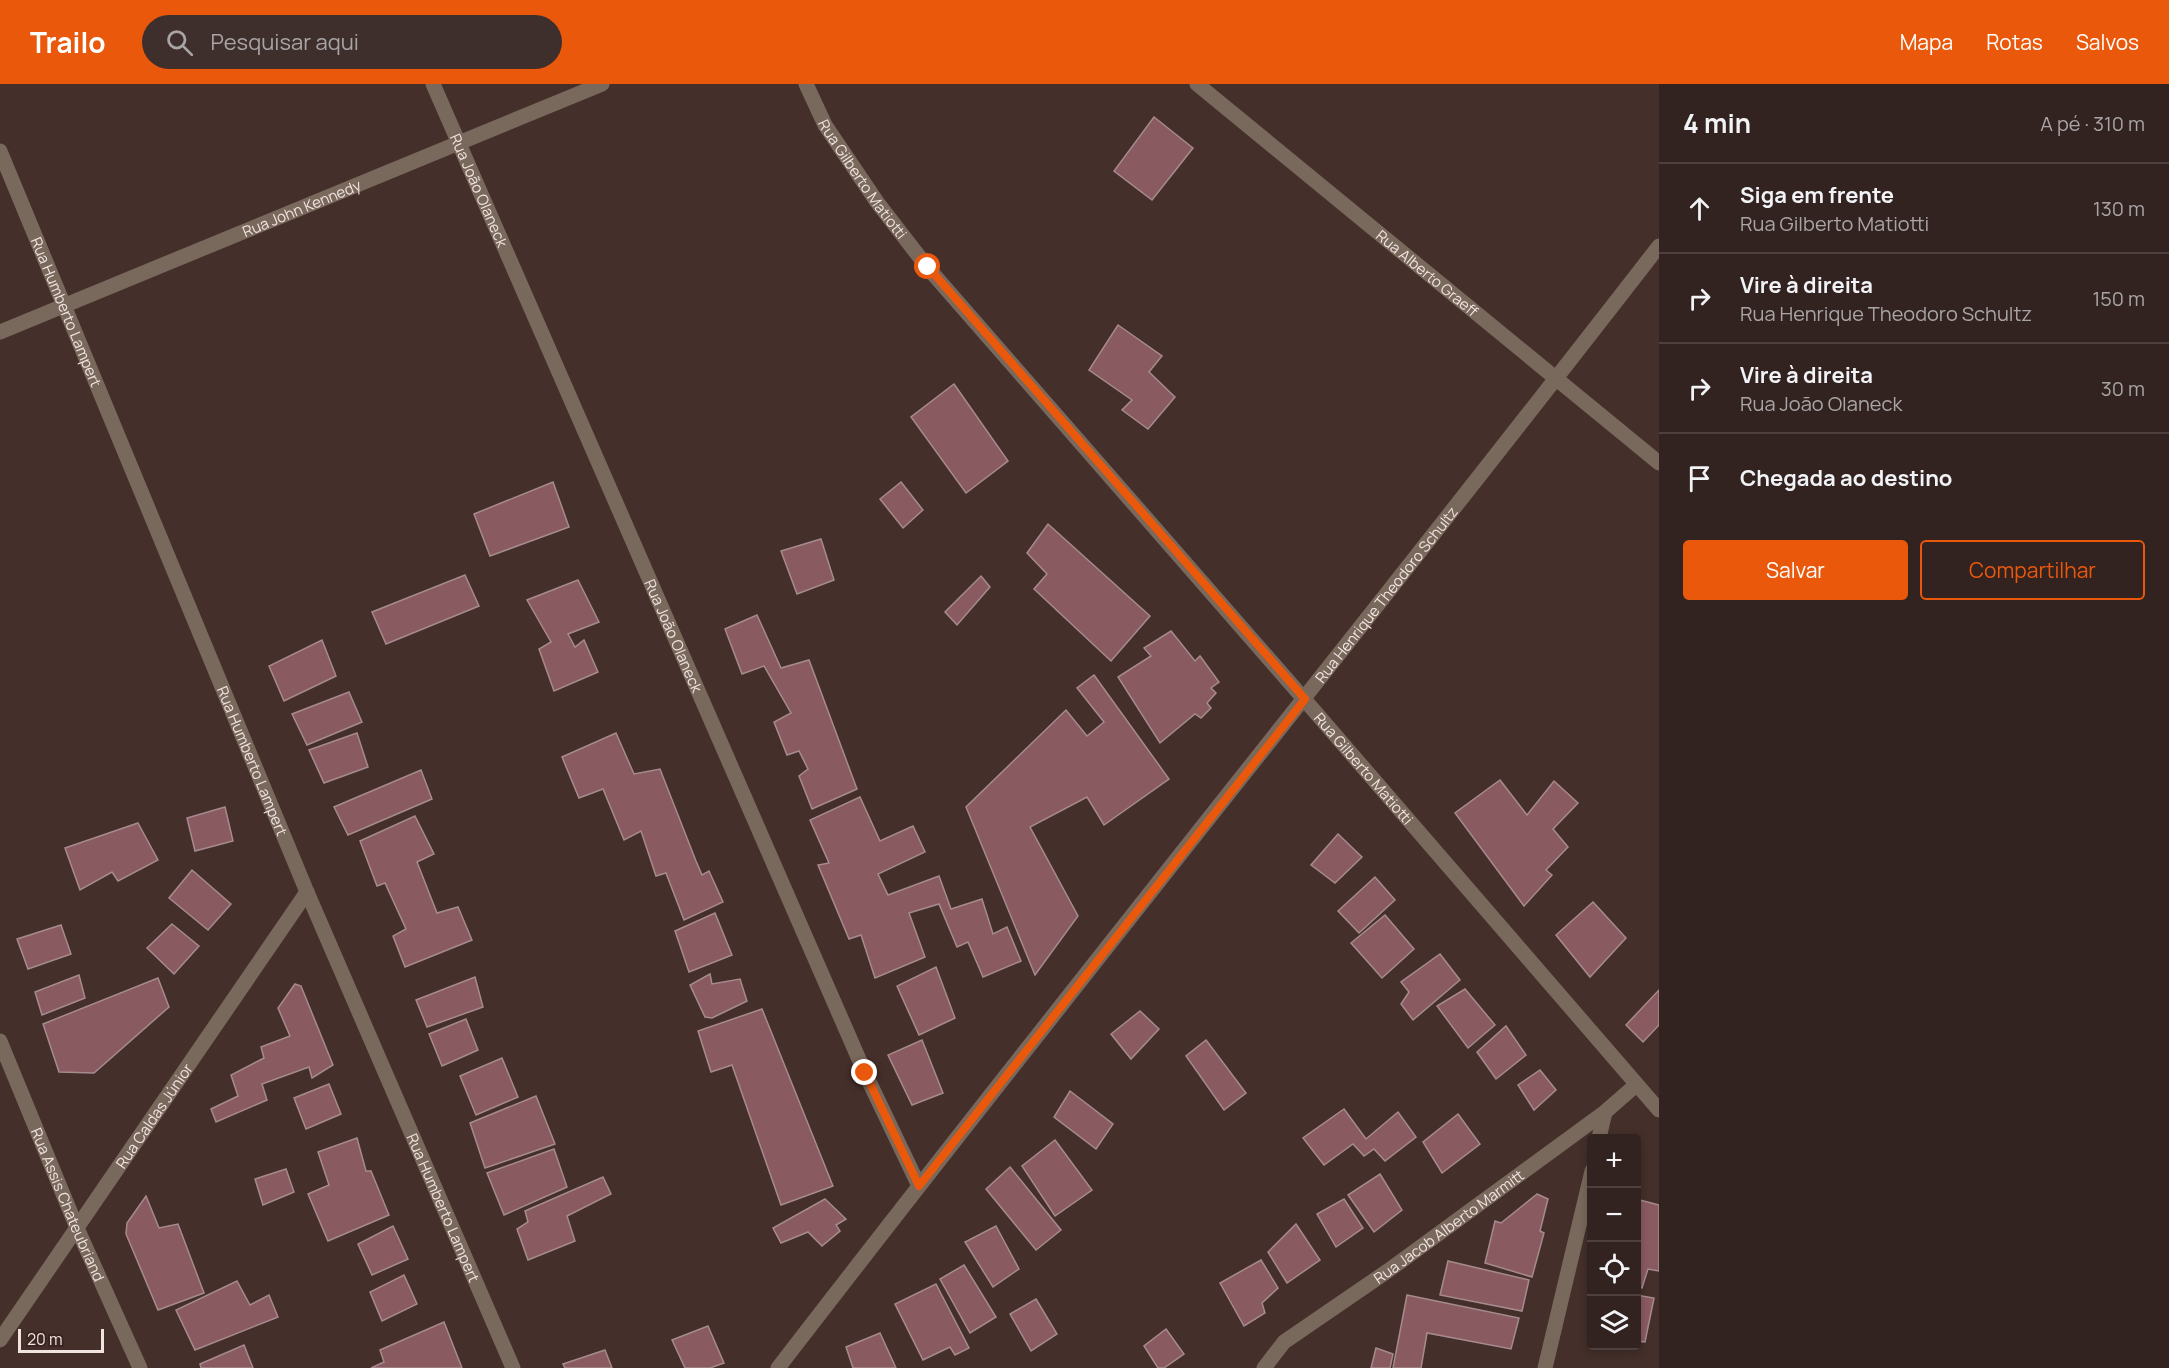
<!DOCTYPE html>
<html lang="pt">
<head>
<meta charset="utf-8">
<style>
  :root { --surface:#332320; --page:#3e2f2d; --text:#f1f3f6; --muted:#a9a4a5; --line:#4e403e; --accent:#ea580c }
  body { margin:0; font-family:Manrope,sans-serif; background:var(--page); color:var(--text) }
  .controls { position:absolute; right:18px; bottom:18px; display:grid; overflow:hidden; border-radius:6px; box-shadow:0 3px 9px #0003 }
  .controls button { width:54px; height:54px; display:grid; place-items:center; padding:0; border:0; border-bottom:2px solid var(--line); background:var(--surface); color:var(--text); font:30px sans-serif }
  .scale { position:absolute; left:18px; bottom:15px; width:86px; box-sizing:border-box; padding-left:6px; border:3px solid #f1e3e0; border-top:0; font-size:16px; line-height:21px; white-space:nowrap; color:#f1e3e0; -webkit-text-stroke:4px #3a2520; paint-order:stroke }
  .stop { position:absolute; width:18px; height:18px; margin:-14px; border:4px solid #ea580c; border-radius:50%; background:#fff }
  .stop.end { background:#ea580c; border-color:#fff; box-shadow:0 2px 6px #0008 }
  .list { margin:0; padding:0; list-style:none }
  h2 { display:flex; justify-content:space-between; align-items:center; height:78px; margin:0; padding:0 24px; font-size:26px }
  h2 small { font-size:20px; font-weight:400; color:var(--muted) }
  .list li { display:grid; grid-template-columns:39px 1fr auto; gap:18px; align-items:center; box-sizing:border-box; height:90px; padding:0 24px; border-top:2px solid var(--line) }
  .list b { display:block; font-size:22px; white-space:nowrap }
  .list p { margin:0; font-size:20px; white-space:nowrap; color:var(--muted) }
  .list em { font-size:20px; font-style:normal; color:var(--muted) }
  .actions { display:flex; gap:12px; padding:18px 24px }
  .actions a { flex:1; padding:14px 0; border:2px solid var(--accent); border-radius:6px; text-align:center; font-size:21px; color:var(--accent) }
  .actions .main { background:var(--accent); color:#fff }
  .icon { flex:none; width:33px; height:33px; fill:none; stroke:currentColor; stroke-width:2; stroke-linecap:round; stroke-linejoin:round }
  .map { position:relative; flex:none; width:1659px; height:1284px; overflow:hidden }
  header { display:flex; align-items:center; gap:36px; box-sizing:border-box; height:84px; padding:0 30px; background:var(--accent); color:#fff }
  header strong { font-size:28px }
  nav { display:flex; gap:33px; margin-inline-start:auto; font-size:21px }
  .search { width:420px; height:54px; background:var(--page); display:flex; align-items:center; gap:15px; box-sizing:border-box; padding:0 21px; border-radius:33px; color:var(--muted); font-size:22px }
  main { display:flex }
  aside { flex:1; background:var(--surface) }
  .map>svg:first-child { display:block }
  .building { fill:#8a5a61; stroke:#a68b8e; stroke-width:1.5 }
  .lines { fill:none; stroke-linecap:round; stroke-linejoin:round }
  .minor { stroke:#79685c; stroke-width:15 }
  .tertiary { stroke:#79685c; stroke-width:15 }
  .route { stroke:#ea580c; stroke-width:8 }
  .labels { text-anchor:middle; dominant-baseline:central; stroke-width:4.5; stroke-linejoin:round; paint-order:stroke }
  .street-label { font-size:15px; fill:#f1e3e0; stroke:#3a2520 }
</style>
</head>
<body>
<header>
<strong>Trailo</strong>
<div class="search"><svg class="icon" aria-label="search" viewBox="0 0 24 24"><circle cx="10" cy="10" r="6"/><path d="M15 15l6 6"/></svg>Pesquisar aqui</div>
<nav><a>Mapa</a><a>Rotas</a><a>Salvos</a></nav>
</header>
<main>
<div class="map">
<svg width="1659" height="1284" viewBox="0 0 1659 1284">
  <rect width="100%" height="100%" fill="#442f2a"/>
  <g class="building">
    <path d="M 1154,33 L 1193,64 L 1152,116 L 1114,87 Z"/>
    <path d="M 1118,241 L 1162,272 L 1149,288 L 1175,313 L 1148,345 L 1122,326 L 1132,316 L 1089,286 Z"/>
    <path d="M 954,300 L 1008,377 L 966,409 L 911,333 Z"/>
    <path d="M 553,398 L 569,443 L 490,472 L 474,430 Z"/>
    <path d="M 901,398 L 923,426 L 903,444 L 880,415 Z"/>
    <path d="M 1048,440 L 1150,532 L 1111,577 L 1034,505 L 1047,490 L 1027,469 Z"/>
    <path d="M 821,455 L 834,496 L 797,510 L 781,467 Z"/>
    <path d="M 465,491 L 479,522 L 386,560 L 372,528 Z"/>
    <path d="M 981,492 L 990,503 L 957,541 L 945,528 Z"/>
    <path d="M 578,496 L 599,538 L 568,550 L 575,563 L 584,556 L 598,588 L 554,607 L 539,565 L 551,558 L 527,516 Z"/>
    <path d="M 757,531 L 781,584 L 809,576 L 857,705 L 812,725 L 799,692 L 808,685 L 799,667 L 787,671 L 774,638 L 791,629 L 764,582 L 742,590 L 725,545 Z"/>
    <path d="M 1171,547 L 1195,577 L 1200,572 L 1219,598 L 1211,604 L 1216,609 L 1207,619 L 1211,624 L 1201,634 L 1195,630 L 1160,659 L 1118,593 L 1151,572 L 1144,564 Z"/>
    <path d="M 322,556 L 336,592 L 284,617 L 269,582 Z"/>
    <path d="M 1094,591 L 1169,695 L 1104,741 L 1087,713 L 1030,743 L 1078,832 L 1035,891 L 966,723 L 1066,626 L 1087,652 L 1104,638 L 1077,604 Z"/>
    <path d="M 349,608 L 362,638 L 307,661 L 292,630 Z"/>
    <path d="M 357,649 L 368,683 L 324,699 L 309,666 Z"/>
    <path d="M 616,649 L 634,690 L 660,685 L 696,777 L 702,791 L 709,787 L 723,818 L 684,836 L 666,789 L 656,792 L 641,747 L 624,756 L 603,705 L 579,714 L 562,673 Z"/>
    <path d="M 421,686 L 432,715 L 348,751 L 334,723 Z"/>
    <path d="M 1500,696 L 1527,731 L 1554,697 L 1578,719 L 1553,745 L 1568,763 L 1546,786 L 1552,791 L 1524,822 L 1455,729 Z"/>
    <path d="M 860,713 L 880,757 L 913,742 L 925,768 L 878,790 L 888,811 L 939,792 L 951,825 L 982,815 L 993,850 L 1007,843 L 1021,877 L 983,893 L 968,858 L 957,863 L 939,820 L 909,829 L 925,873 L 875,894 L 861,851 L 849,855 L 818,781 L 829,779 L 810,736 Z"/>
    <path d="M 225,723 L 233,757 L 195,767 L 187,734 Z"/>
    <path d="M 415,732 L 434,770 L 417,778 L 437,829 L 458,823 L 472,856 L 405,883 L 393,852 L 406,845 L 385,799 L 377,802 L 360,757 Z"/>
    <path d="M 138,739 L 158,776 L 118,797 L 112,788 L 80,806 L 65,764 Z"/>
    <path d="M 1338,750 L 1362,773 L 1335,799 L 1311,781 Z"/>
    <path d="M 192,786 L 231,820 L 208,846 L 169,814 Z"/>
    <path d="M 1375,793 L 1395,816 L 1359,849 L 1338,827 Z"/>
    <path d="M 1593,818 L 1626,854 L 1590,893 L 1556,851 Z"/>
    <path d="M 715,829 L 732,871 L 689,888 L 675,847 Z"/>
    <path d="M 1385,831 L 1414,865 L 1382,894 L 1351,859 Z"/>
    <path d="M 172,840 L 199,862 L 174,890 L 147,864 Z"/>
    <path d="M 61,841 L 71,870 L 28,885 L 17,855 Z"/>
    <path d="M 1440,870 L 1460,896 L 1413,936 L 1401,920 L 1409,908 L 1401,898 Z"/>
    <path d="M 936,883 L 955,934 L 919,951 L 897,902 Z"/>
    <path d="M 710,890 L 712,900 L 740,895 L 747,917 L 712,934 L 705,933 L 690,901 Z"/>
    <path d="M 79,891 L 85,914 L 42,931 L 35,908 Z"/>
    <path d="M 475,893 L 483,923 L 427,943 L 416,916 Z"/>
    <path d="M 158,894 L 169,923 L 94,989 L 59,988 L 43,940 Z"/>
    <path d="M 295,900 L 301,902 L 333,981 L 312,994 L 309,983 L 262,1000 L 267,1016 L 216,1038 L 211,1025 L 238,1012 L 231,991 L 264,974 L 261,963 L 290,952 L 278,924 Z"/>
    <path d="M 1465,905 L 1495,941 L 1468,964 L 1437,922 Z"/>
    <path d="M 1659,906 L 1659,941 L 1643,958 L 1626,941 Z"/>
    <path d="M 762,925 L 833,1102 L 781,1121 L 732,981 L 711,988 L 698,947 Z"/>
    <path d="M 1140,927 L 1159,945 L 1131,975 L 1111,950 Z"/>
    <path d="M 466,935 L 478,966 L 442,982 L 429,950 Z"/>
    <path d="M 1506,942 L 1526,971 L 1496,995 L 1477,968 Z"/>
    <path d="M 922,956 L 943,1009 L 912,1021 L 888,971 Z"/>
    <path d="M 1206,956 L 1246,1009 L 1224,1026 L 1186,972 Z"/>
    <path d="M 502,974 L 518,1013 L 476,1031 L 460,992 Z"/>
    <path d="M 1540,986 L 1556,1006 L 1534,1026 L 1518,1001 Z"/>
    <path d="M 329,1000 L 341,1030 L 306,1045 L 294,1014 Z"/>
    <path d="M 1070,1007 L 1113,1040 L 1096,1065 L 1054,1033 Z"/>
    <path d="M 536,1012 L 555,1060 L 485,1084 L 470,1039 Z"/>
    <path d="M 1344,1025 L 1366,1055 L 1398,1028 L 1416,1053 L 1385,1077 L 1374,1065 L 1364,1072 L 1353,1060 L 1324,1081 L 1303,1054 Z"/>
    <path d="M 1458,1030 L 1480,1060 L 1442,1089 L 1423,1058 Z"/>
    <path d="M 357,1054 L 366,1087 L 371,1087 L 389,1131 L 328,1157 L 308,1110 L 329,1101 L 318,1068 Z"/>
    <path d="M 1055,1056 L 1092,1106 L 1055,1132 L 1022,1082 Z"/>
    <path d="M 554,1065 L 567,1103 L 504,1131 L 487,1089 Z"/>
    <path d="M 1010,1083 L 1061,1146 L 1036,1166 L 986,1105 Z"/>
    <path d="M 286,1085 L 294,1108 L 263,1121 L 255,1095 Z"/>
    <path d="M 1380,1090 L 1402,1126 L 1374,1148 L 1348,1111 Z"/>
    <path d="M 603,1093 L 611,1110 L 567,1132 L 575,1157 L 528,1176 L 517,1145 L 528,1138 L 525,1127 Z"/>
    <path d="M 1537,1110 L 1548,1115 L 1540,1147 L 1544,1149 L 1532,1193 L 1485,1179 L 1495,1137 L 1501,1139 Z"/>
    <path d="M 146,1112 L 159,1144 L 178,1140 L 204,1209 L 158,1226 L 126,1150 L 127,1139 Z"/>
    <path d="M 825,1115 L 846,1135 L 836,1141 L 840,1147 L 822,1162 L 808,1148 L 781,1159 L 773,1144 Z"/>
    <path d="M 1344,1115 L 1363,1144 L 1336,1163 L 1317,1130 Z"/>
    <path d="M 1636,1115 L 1659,1121 L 1659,1187 L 1648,1185 L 1642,1204 L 1636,1203 Z"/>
    <path d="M 1296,1140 L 1320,1176 L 1287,1199 L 1268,1168 Z"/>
    <path d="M 393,1142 L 408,1175 L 372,1191 L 358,1160 Z"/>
    <path d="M 996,1142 L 1019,1185 L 993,1203 L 965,1158 Z"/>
    <path d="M 1261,1176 L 1278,1204 L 1262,1219 L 1265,1229 L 1244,1242 L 1220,1199 Z"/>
    <path d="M 1448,1177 L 1529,1196 L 1522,1227 L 1440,1211 Z"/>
    <path d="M 964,1181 L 996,1233 L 970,1249 L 940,1195 Z"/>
    <path d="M 404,1191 L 417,1220 L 382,1237 L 370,1208 Z"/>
    <path d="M 237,1197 L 250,1221 L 269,1211 L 278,1233 L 195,1266 L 176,1226 Z"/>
    <path d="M 936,1200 L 969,1264 L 955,1271 L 950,1263 L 923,1276 L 895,1220 Z"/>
    <path d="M 1407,1211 L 1519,1234 L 1511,1265 L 1427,1249 L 1421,1284 L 1393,1284 Z"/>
    <path d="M 1636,1211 L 1654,1214 L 1645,1258 L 1636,1257 Z"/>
    <path d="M 1036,1215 L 1057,1250 L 1031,1267 L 1010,1230 Z"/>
    <path d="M 444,1238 L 462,1284 L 371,1284 L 384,1278 L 380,1266 Z"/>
    <path d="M 708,1242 L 724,1279 L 710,1284 L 685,1284 L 672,1256 Z"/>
    <path d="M 1166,1245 L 1184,1270 L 1164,1284 L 1158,1284 L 1144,1262 Z"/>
    <path d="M 880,1249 L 896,1284 L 853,1284 L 846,1263 Z"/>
    <path d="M 244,1261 L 253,1284 L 201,1284 L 200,1280 Z"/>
    <path d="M 1376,1264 L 1393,1270 L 1390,1284 L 1371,1284 Z"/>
    <path d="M 605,1266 L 612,1284 L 565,1284 L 563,1280 Z"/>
  </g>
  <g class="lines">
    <g class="minor">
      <path id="s1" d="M 433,0 L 865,989 L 919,1102"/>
      <path id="s2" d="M 806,0 L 825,41 L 877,118 L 928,184 L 1304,615 L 1659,1026"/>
      <path id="s3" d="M 1197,0 L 1659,379"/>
      <path id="s4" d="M 0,67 L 307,808 L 513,1284"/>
      <path id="s5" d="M 0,248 L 602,0"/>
      <path id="s6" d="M 0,957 L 77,1144 L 140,1284"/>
      <path d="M 1599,1054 L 1605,1028"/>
      <path id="s7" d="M 0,1256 L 307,808"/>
      <path id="s8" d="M 1264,1284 L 1284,1258 L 1389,1186 L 1605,1028 L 1636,1001"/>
      <path d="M 1545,1284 L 1592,1087"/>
    </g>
    <path class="tertiary" id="s9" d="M 778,1284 C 1068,907 1368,538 1659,162"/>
  </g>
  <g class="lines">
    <path class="route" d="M 865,989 L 919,1102 L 1305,615 L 928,183"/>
  </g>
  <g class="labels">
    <g class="street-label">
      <text stroke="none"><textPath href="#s2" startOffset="111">Rua Gilberto Matiotti</textPath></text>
      <text stroke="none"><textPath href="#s1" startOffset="116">Rua João Olaneck</textPath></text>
      <text stroke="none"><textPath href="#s5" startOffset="326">Rua John Kennedy</textPath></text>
      <text stroke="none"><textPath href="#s3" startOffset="298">Rua Alberto Graeff</textPath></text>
      <text stroke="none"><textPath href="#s4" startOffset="174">Rua Humberto Lampert</textPath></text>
      <text stroke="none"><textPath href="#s9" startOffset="984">Rua Henrique Theodoro Schultz</textPath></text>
      <text stroke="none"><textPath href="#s1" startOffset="602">Rua João Olaneck</textPath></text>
      <text stroke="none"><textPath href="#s4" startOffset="660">Rua Humberto Lampert</textPath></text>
      <text stroke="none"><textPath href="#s2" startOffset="885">Rua Gilberto Matiotti</textPath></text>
      <text stroke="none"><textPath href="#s7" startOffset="272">Rua Caldas Júnior</textPath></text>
      <text stroke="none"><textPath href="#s6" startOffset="177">Rua Assis Chateubriand</textPath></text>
      <text stroke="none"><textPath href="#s4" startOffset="1146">Rua Humberto Lampert</textPath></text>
      <text stroke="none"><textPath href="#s8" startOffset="234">Rua Jacob Alberto Marmitt</textPath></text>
    </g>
  </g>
</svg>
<div class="controls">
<button>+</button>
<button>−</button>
<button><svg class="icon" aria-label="locate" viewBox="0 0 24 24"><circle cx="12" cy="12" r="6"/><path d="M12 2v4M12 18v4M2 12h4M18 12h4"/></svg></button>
<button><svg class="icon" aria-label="layers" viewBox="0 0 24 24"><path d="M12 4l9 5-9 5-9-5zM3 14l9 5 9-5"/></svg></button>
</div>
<div class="scale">20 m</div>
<div class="stop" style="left:928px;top:183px"></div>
<div class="stop end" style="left:865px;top:989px"></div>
</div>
<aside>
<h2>4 min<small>A pé · 310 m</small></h2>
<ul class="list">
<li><svg class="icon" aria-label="ahead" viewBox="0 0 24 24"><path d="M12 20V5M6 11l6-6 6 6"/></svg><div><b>Siga em frente</b><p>Rua Gilberto Matiotti</p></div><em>130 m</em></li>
<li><svg class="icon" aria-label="right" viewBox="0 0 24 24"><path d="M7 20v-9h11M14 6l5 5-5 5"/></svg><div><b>Vire à direita</b><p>Rua Henrique Theodoro Schultz</p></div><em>150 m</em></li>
<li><svg class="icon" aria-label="right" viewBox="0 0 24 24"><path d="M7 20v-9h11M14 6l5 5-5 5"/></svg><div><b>Vire à direita</b><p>Rua João Olaneck</p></div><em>30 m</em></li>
<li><svg class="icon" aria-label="arrive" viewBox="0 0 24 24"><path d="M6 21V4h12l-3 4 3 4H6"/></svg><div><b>Chegada ao destino</b></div></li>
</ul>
<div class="actions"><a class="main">Salvar</a><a>Compartilhar</a></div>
</aside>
</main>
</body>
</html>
